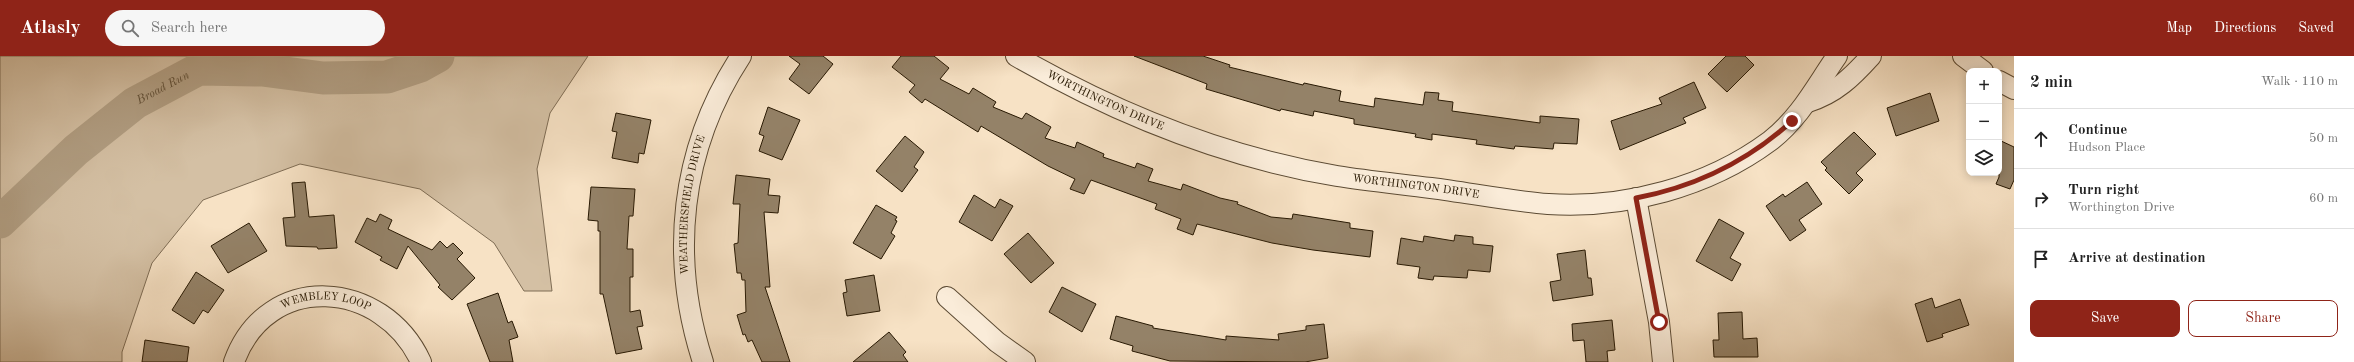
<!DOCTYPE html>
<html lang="en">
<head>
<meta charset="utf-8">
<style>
  :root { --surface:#fff; --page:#f6f6f6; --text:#222; --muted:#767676; --line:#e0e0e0; --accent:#8f2418 }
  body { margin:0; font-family:"Old Standard TT",serif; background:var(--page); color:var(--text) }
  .controls { position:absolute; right:12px; top:12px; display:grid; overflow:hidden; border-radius:8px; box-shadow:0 2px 10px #0003 }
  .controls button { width:36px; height:36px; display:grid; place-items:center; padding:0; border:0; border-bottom:1px solid var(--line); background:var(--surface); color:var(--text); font:20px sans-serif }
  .stop { position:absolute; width:12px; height:12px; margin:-9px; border:3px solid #8f2418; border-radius:50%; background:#fff }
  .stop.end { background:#8f2418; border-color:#fff; box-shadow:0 1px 4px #0008 }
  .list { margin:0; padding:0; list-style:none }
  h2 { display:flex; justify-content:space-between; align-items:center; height:52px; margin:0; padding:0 16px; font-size:17px }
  h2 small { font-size:13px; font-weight:400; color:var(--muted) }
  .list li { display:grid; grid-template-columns:26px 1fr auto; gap:12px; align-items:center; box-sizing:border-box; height:60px; padding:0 16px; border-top:1px solid var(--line) }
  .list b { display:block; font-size:15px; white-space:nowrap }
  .list p { margin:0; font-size:13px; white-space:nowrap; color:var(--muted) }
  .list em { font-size:13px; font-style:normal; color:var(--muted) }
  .actions { display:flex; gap:8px; padding:12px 16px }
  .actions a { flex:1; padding:9px 0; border:1px solid var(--accent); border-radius:8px; text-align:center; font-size:14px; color:var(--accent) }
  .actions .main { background:var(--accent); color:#fff }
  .icon { flex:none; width:22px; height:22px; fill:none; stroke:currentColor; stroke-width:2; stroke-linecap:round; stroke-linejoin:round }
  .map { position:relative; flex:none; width:2014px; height:306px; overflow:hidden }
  header { display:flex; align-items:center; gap:24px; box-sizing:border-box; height:56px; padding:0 20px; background:var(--accent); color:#fff }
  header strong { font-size:19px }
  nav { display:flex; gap:22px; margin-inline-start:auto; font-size:14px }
  .search { width:280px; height:36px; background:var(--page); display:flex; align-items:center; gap:10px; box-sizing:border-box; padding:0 14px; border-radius:22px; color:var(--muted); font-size:15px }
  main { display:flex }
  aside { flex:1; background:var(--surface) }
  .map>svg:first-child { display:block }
  .green { fill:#d4c0a4; stroke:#7e6c54 }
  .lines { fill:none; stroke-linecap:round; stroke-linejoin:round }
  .river { stroke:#b19e83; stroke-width:33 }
  .building { fill:#948268; stroke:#281903 }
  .street-casing { stroke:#5c4b34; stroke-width:22 }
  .street { stroke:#faecd9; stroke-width:20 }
  .route { stroke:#8f2418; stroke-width:5 }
  .labels { text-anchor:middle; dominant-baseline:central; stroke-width:3; stroke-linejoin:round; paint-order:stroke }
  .street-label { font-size:11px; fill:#281903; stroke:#faecd9 }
  .water-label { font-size:12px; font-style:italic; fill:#5f4e36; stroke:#faecd9 }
</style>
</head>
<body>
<header>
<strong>Atlasly</strong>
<div class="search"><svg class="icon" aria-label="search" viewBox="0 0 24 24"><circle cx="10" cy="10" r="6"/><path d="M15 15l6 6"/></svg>Search here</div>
<nav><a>Map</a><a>Directions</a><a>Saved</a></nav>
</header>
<main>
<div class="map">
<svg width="2014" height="306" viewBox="0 0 2014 306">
  <rect width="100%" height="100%" fill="#f7e2c5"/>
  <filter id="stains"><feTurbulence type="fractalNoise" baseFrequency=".005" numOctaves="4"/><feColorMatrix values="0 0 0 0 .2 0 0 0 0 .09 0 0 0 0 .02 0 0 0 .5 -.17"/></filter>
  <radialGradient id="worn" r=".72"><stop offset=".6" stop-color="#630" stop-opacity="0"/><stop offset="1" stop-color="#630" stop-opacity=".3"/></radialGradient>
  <path class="green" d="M 0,0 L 588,0 L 550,57 L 537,113 L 552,235 L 524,235 L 494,187 L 420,133 L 300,108 L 203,144 L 152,207 L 122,296 L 122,306 L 0,306 Z"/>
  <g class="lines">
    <path class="river" id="s1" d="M 0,166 L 76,94 L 135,47 L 199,13 L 262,14 L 323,22 L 387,21 L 420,10 L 438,0"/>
  </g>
  <g class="building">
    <path d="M 789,0 L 823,0 L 833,8 L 809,38 L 789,23 L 800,8 Z"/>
    <path d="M 901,0 L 934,0 L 949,12 L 940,23 L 969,38 L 973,32 L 996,46 L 993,51 L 1022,63 L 1026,57 L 1051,71 L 1045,82 L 1075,92 L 1077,86 L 1104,98 L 1103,101 L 1135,112 L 1137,107 L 1153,113 L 1148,125 L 1181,134 L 1183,128 L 1220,142 L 1238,146 L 1237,148 L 1271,161 L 1292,163 L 1293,158 L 1350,167 L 1350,172 L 1373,175 L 1370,201 L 1313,194 L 1272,187 L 1197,168 L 1193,179 L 1177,173 L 1181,163 L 1155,153 L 1157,148 L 1091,124 L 1084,138 L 1070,133 L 1075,123 L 1048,110 L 981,70 L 978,76 L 925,43 L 922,47 L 909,36 L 915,29 L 892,11 Z"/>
    <path d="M 1134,0 L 1203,0 L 1230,9 L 1229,11 L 1303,29 L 1304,27 L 1341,35 L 1339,45 L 1374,51 L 1375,42 L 1423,49 L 1425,36 L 1439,37 L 1438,44 L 1453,46 L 1452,55 L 1540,67 L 1540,60 L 1579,63 L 1577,88 L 1554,87 L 1553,93 L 1515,90 L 1514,93 L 1476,88 L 1477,84 L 1432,78 L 1432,84 L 1415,81 L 1416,78 L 1354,68 L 1354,63 L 1314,55 L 1313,60 L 1281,53 L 1280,55 L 1206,33 L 1207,28 Z"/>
    <path d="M 1726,0 L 1745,0 L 1754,9 L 1727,36 L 1708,18 Z"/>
    <path d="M 1694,26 L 1706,52 L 1683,62 L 1686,67 L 1620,94 L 1611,65 L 1662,48 L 1659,42 Z"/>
    <path d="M 1930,37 L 1939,65 L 1896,80 L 1887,52 Z"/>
    <path d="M 768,51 L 800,64 L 782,104 L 759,95 L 764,80 L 759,78 Z"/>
    <path d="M 616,57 L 651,64 L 644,98 L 639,97 L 638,107 L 612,102 L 617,76 L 612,75 Z"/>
    <path d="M 1854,76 L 1876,98 L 1856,117 L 1863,124 L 1849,138 L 1825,114 L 1827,112 L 1821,106 Z"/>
    <path d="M 905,80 L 924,96 L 914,111 L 918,114 L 902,136 L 876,115 Z"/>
    <path d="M 1999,84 L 2014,91 L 2014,124 L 2010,133 L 1996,128 L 1999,121 Z"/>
    <path d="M 736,119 L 770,123 L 768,139 L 780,140 L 778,157 L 764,156 L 770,231 L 765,231 L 790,306 L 762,306 L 752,284 L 748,286 L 745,278 L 743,279 L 737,259 L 746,256 L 745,224 L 742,224 L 741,217 L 737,217 L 734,188 L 738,187 L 740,148 L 733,148 Z"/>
    <path d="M 305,126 L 309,161 L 334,159 L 337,192 L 318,193 L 317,191 L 286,190 L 283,162 L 295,161 L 292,127 Z"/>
    <path d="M 1807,126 L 1822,148 L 1799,164 L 1806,174 L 1790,185 L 1766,150 L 1783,138 L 1785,141 Z"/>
    <path d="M 591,131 L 635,133 L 633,160 L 629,160 L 627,193 L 633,193 L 633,221 L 630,221 L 630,256 L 640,254 L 643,270 L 637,271 L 642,293 L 616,298 L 603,238 L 600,238 L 600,175 L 598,175 L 598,165 L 588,164 Z"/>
    <path d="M 974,139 L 995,152 L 1000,143 L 1013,150 L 992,185 L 959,166 Z"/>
    <path d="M 876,149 L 897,161 L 895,164 L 897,165 L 891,177 L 895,180 L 881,203 L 853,187 Z"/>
    <path d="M 380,158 L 392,164 L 388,173 L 432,194 L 440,185 L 447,192 L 453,187 L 463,197 L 457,203 L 475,222 L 452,244 L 438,231 L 440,229 L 408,190 L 397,213 L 380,204 L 382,201 L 355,186 L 367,162 L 376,166 Z"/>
    <path d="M 1719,163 L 1744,177 L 1730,202 L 1741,208 L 1732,225 L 1696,205 Z"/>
    <path d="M 249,167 L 267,195 L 228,217 L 211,190 Z"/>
    <path d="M 1028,177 L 1054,207 L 1031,227 L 1004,198 Z"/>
    <path d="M 1455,179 L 1473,181 L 1473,188 L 1493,190 L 1490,216 L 1468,214 L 1467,222 L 1434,220 L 1433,224 L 1418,222 L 1420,211 L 1397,208 L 1401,182 L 1423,186 L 1424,180 L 1454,185 Z"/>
    <path d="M 1585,194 L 1588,222 L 1591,222 L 1593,239 L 1553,245 L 1550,226 L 1561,224 L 1557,198 Z"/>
    <path d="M 196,216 L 224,234 L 208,257 L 203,254 L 194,268 L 172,254 Z"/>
    <path d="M 874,219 L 880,255 L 847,260 L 843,237 L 847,236 L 845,224 Z"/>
    <path d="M 1062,231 L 1096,248 L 1082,276 L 1049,256 Z"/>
    <path d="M 498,237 L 508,267 L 512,265 L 518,281 L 509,284 L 513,306 L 490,306 L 467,248 Z"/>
    <path d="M 1932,242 L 1935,252 L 1960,243 L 1969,269 L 1942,278 L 1943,281 L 1927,286 L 1915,248 Z"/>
    <path d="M 1742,256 L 1743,283 L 1757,282 L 1758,301 L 1714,301 L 1713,284 L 1719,284 L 1718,257 Z"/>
    <path d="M 1116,260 L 1153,270 L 1153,272 L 1226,284 L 1226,280 L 1279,284 L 1278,278 L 1306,274 L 1306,270 L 1324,268 L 1328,302 L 1305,306 L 1170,305 L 1132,295 L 1133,290 L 1110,283 Z"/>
    <path d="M 1612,264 L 1615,294 L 1607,295 L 1608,306 L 1586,306 L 1584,284 L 1573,285 L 1572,268 Z"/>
    <path d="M 889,276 L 906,296 L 903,299 L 908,306 L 853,306 Z"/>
    <path d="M 145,284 L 189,291 L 187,306 L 142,306 Z"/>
  </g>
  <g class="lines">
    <defs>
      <g id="street">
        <path id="s2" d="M 1016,0 C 1115,57 1224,101 1337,120 C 1368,125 1400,128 1431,132 C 1470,137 1509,145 1548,148 C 1625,153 1708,131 1770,85 C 1800,62 1816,30 1837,0"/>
        <path d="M 1963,0 L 1983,15"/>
        <path d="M 1999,25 L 2014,33"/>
        <path d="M 1808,46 C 1836,37 1852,21 1871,0"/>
        <path d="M 1636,142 L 1659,266 L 1663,306"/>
        <path d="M 947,241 L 997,286 L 1025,306"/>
        <path id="s3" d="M 234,306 C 267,214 383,223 421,306"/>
        <path id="s4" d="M 703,306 C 669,201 680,93 741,0"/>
      </g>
    </defs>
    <use href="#street" class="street-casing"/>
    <use href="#street" class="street"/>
  </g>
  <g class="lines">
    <path class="route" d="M 1659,266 L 1636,142 C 1694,131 1748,105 1792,65"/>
  </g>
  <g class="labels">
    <g class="street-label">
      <text stroke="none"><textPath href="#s2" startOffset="100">WORTHINGTON DRIVE</textPath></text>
      <text stroke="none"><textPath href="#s2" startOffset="424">WORTHINGTON DRIVE</textPath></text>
      <text stroke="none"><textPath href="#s4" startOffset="160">WEATHERSFIELD DRIVE</textPath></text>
      <text stroke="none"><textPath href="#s3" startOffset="121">WEMBLEY LOOP</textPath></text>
    </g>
    <g class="water-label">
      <text stroke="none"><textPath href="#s1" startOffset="212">Broad Run</textPath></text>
    </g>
  </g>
  <rect width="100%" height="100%" filter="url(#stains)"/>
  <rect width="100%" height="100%" fill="url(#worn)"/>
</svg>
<div class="controls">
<button>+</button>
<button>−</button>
<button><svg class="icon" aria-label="layers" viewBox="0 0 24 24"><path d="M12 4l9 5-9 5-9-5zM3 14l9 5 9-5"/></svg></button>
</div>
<div class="stop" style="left:1659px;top:266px"></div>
<div class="stop end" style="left:1792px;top:65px"></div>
</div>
<aside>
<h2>2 min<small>Walk · 110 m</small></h2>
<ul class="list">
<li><svg class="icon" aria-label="ahead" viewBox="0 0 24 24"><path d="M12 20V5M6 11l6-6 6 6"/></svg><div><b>Continue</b><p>Hudson Place</p></div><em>50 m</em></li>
<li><svg class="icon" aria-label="right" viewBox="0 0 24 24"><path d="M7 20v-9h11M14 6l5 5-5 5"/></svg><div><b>Turn right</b><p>Worthington Drive</p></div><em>60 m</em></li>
<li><svg class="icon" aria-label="arrive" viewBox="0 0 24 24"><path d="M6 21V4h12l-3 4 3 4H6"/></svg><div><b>Arrive at destination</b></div></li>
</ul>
<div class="actions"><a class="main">Save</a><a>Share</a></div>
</aside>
</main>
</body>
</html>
